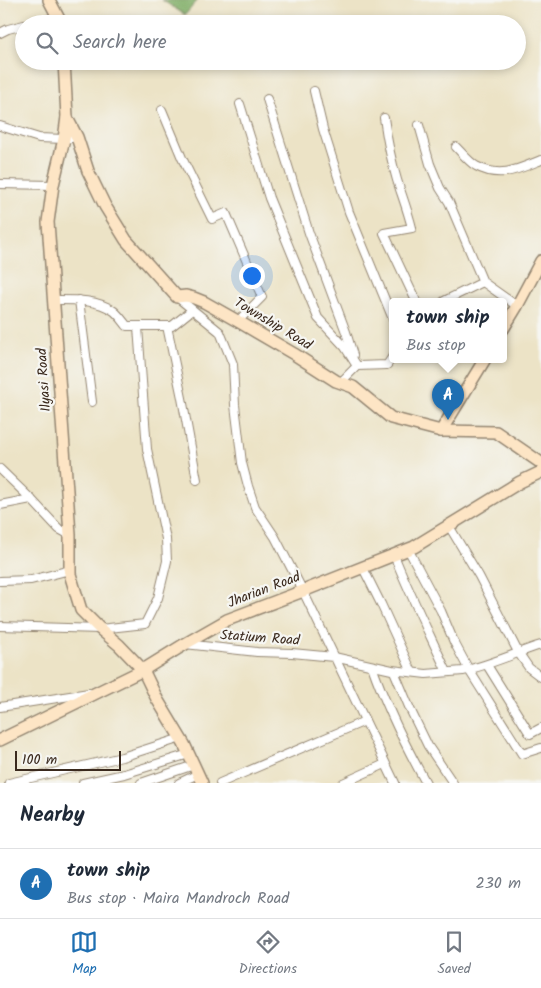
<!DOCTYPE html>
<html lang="en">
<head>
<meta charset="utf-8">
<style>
  :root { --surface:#fff; --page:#f6f6f7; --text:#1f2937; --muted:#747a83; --line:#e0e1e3; --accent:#1f6fb2 }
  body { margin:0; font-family:Kalam,sans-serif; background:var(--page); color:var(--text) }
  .scale { position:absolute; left:15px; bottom:12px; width:106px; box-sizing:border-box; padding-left:5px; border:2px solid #3b2a1e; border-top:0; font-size:14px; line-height:18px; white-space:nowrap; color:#3b2a1e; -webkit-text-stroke:4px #f6f6f2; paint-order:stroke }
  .you { position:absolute; left:251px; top:275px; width:18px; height:18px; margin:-12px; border:4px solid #fff; border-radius:50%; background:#1a73e8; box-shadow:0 0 0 8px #1a73e833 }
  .badge { display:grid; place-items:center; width:32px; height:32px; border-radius:50%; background:var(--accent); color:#fff; font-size:16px; font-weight:700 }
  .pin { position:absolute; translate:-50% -41px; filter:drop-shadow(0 1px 2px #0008) }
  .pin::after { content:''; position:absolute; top:26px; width:18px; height:15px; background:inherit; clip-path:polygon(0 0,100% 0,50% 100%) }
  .popup { position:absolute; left:389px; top:298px; width:118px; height:65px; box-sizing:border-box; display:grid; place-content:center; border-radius:5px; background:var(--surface); filter:drop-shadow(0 1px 4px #0005); font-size:16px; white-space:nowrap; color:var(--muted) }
  .popup b { font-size:19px; color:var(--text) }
  .popup::after { content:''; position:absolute; left:50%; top:100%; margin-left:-10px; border:10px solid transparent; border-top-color:var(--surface) }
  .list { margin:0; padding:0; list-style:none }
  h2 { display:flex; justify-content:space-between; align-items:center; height:65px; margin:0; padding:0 20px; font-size:21px }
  h2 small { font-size:16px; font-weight:400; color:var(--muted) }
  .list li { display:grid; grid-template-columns:32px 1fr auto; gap:15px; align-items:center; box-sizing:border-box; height:70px; padding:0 20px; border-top:1px solid var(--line) }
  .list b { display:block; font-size:19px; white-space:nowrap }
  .list p { margin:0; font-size:16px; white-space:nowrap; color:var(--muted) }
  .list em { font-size:16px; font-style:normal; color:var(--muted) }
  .icon { flex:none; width:28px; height:28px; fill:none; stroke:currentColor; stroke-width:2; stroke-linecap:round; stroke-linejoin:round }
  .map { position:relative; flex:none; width:541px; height:783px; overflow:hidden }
  .search { position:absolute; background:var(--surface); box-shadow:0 2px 8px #0003; left:15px; right:15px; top:15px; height:55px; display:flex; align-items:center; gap:12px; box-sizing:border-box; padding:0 18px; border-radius:28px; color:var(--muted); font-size:19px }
  .sheet { height:135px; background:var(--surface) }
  nav { display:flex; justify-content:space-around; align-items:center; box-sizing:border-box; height:70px; border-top:1px solid var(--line); background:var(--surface); font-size:14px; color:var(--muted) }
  nav a { display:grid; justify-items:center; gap:2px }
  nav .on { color:var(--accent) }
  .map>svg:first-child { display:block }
  .forest { fill:#80ad66; stroke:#5e6c42 }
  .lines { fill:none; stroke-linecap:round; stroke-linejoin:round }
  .street-casing { stroke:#948672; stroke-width:10 }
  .secondary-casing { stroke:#948672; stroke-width:14 }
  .street { stroke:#fff; stroke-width:8 }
  .secondary { stroke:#fde5c5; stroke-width:11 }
  .labels { text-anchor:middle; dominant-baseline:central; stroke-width:4.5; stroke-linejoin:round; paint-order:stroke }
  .street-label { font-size:14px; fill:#3b2a1e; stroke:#f6f6f2 }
</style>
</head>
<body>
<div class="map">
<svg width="541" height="783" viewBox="0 0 541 783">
  <rect width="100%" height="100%" fill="#f6f6f2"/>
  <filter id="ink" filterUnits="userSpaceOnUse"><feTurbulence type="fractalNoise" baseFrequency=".02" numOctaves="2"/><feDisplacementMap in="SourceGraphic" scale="10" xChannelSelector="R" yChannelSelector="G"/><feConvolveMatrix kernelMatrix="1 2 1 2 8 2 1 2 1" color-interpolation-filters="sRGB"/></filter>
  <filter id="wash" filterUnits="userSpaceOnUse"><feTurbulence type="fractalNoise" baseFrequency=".0096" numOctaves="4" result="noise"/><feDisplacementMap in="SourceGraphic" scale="20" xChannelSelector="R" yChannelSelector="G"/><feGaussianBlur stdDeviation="1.12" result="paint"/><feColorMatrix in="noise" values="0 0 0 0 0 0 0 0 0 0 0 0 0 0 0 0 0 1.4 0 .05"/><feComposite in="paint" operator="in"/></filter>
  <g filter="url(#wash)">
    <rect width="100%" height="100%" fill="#ece3c6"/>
    <path class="forest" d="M 162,0 L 198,0 L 185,15 Z"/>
  </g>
  <g filter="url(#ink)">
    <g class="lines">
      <defs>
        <g id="street">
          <path d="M 29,24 L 58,17"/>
          <path d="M 0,33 L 8,29 L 24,25"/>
          <path d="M 314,91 L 323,129 L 349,212 L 393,319"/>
          <path d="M 267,99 L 309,233 L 346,332 L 353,355"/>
          <path d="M 240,104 L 269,198 L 318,318 L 345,347 L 357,366"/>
          <path d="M 162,110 L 182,158 L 212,219 L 226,213 L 262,297 L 238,321"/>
          <path d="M 384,118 C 387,139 391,160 397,180 C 402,196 408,211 412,228 L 384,233 L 416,301"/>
          <path d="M 419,125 L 430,164 L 440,188 L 449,202 L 483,282"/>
          <path d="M 0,126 L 39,138 L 64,139 L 77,137"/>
          <path d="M 456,147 C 462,153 469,162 476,166 C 500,179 519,169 541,160"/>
          <path d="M 0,184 L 53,185"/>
          <path d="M 177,297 L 220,332 L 233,364 L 235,405 L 242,463 L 248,486 L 255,507 L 275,537 L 303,591 L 395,783"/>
          <path d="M 53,300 C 74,300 96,299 114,311 C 119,315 123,321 127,326 L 172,326 L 192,310"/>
          <path d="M 79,300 L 92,402"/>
          <path d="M 444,301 L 483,282 L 517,306"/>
          <path d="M 167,326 L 182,398 L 197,480"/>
          <path d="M 341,382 L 357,366 L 387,365 L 393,356"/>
          <path d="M 0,469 L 31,499 L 59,529 L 70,535"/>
          <path d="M 0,505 L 31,499"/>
          <path d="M 449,526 L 479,576 L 518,652 L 529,668 L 541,677"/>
          <path d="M 408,549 L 441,611 L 454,642 L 469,670 L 522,754 L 541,748"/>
          <path d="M 394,555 C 410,595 429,633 447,672"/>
          <path d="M 363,568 L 381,604 L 412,672"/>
          <path d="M 0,581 L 31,580 L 70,570"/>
          <path d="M 0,626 L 100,629 L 145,624 L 158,598 L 167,561 L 166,539 L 147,449 L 138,327"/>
          <path d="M 185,644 L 257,652 L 292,653 L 334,657 L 392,670 L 426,674 L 463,671 C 490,665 515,653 541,645"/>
          <path d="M 487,665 L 530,734 L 541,728"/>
          <path d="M 372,666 C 386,706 405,745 426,783"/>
          <path d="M 394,671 L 410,709 L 428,746 L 453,783"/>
          <path d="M 0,707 L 89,693"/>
          <path d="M 9,783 L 122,757 L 181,738"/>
          <path d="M 83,783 L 124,774 L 189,754"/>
          <path d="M 141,783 L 194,765"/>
          <path d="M 179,783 L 198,774"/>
          <path d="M 220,783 L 365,721"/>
          <path d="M 343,783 L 385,764"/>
        </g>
        <g id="secondary">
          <path d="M 49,0 L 59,19 L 59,24"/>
          <path d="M 64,61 L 67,117 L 64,139 L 53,185 L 48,222 L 68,505 L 70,535 L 70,574 L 81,610 L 100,629 L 119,645 L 143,670 L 157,699 L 184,744 L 202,783"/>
          <path d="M 67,118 L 77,137 L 88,171 L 105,206 L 126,240 L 177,297 L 186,296 L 194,298 L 204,302 L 241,323 L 294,354 L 336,381 L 353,387 L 391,418 L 441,431 L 496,432 L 541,463"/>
          <path d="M 503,329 L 517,306 L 541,261"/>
          <path d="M 441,431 L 485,359"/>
          <path d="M 0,740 L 143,670 L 185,644 L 227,620 L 303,591 L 414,547 L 520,482 L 541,472"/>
        </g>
      </defs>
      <use href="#street" class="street-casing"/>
      <use href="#secondary" class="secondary-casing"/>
      <use href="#street" class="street"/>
      <use href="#secondary" class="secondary"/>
    </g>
  </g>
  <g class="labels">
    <g class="street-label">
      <text transform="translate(273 324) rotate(31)">Township Road</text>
      <text transform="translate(44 380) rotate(-94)">Ilyasi Road</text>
      <text transform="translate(264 590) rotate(-21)">Jharian Road</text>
      <text transform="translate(260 638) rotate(4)">Statium Road</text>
    </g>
  </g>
</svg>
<div class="scale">100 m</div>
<div class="you"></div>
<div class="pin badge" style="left:448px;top:420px">A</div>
<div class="popup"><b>town ship</b>Bus stop</div>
<div class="search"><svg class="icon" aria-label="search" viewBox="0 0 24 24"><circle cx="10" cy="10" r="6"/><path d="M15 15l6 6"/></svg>Search here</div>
</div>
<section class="sheet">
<h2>Nearby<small></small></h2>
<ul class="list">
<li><span class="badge">A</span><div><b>town ship</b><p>Bus stop · Maira Mandroch Road</p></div><em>230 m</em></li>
</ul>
</section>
<nav>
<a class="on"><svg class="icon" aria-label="map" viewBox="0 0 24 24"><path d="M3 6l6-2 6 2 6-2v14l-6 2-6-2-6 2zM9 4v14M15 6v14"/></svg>Map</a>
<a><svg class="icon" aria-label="directions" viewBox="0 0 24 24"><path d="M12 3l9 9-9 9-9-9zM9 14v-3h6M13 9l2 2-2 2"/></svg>Directions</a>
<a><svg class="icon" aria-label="saved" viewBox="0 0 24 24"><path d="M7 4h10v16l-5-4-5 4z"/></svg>Saved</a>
</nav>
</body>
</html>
